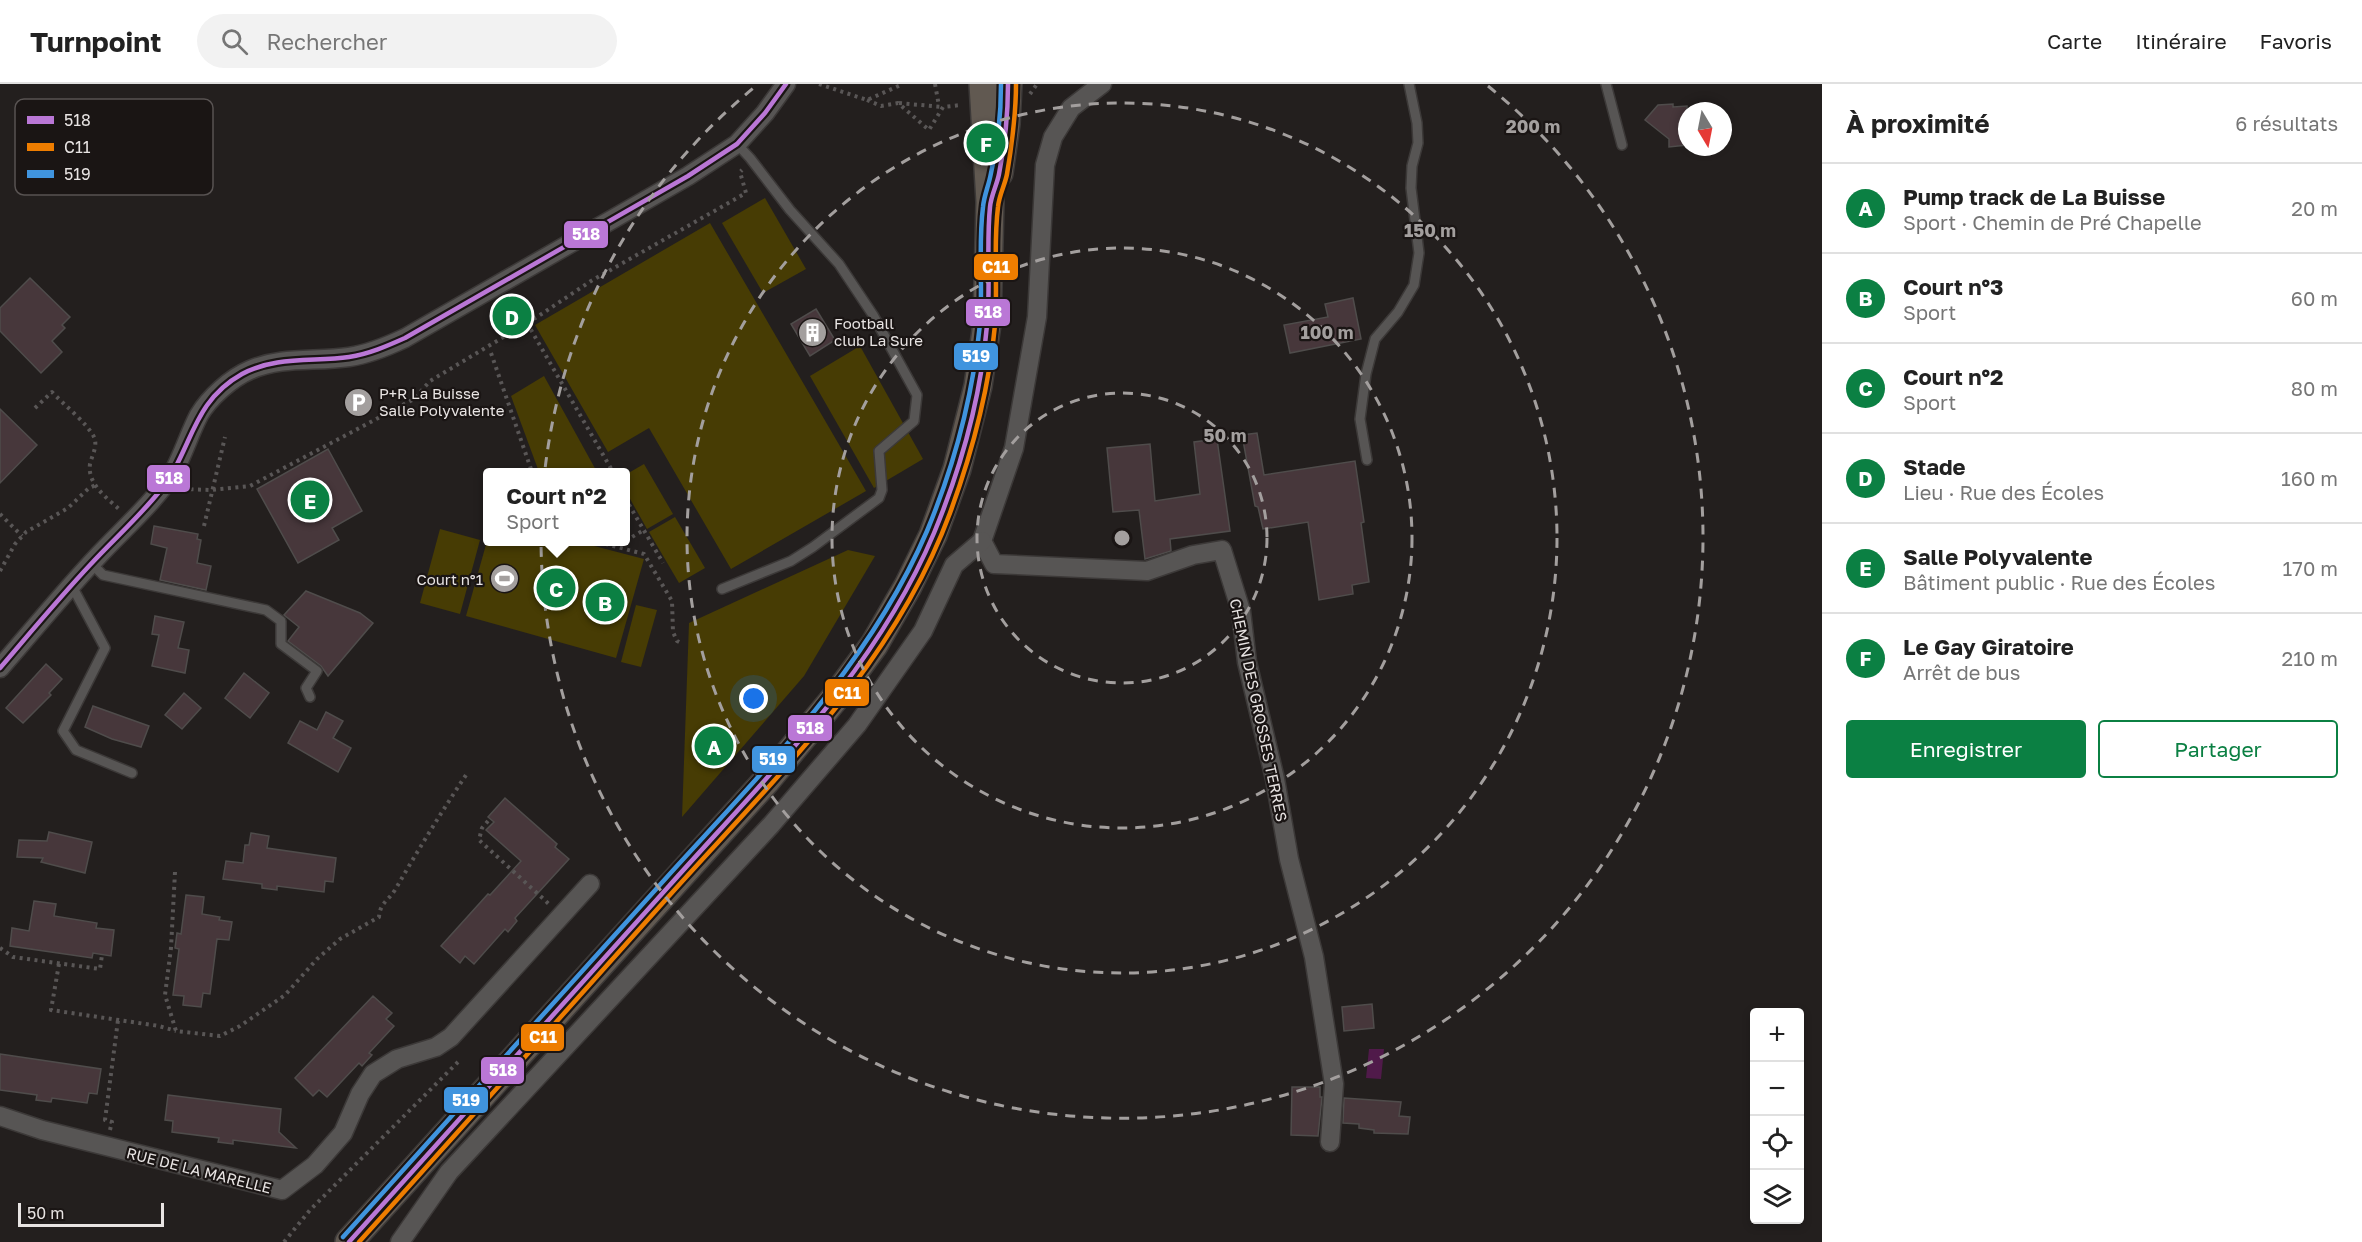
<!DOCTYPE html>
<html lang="fr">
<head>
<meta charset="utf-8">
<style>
  :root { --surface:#fff; --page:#f2f2f2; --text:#222; --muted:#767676; --line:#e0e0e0; --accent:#0b8043 }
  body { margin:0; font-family:"Golos Text",sans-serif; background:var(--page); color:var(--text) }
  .controls { position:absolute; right:18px; bottom:18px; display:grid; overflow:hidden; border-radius:6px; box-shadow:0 3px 9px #0003 }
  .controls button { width:54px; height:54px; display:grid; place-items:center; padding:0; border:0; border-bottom:2px solid var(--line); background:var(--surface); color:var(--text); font:30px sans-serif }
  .compass { position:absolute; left:1678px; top:18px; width:54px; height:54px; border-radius:50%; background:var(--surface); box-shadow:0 3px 9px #0003; rotate:170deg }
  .scale { position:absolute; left:18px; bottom:15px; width:146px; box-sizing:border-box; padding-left:6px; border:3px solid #e8e4e3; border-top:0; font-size:16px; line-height:21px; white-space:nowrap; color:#e8e4e3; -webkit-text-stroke:4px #1a1514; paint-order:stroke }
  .you { position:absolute; left:754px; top:615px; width:21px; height:21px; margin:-15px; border:4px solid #fff; border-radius:50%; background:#1a73e8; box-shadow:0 0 0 9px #1a73e833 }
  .badge { display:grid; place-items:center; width:39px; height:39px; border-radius:50%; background:var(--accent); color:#fff; font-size:20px; font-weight:700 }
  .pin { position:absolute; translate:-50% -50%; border:3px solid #fff; box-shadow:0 2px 6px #0006 }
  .popup { position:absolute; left:483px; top:384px; width:147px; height:78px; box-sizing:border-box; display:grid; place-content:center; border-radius:6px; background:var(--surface); filter:drop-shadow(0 2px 4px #0005); font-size:20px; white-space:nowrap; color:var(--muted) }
  .popup b { font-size:22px; color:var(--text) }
  .popup::after { content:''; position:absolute; left:50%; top:100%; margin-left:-12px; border:12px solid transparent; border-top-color:var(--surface) }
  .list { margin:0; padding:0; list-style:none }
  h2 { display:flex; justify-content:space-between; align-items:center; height:78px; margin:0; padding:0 24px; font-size:26px }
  h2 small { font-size:20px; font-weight:400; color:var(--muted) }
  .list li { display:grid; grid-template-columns:39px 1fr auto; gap:18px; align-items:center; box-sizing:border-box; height:90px; padding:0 24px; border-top:2px solid var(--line) }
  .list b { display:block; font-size:22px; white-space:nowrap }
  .list p { margin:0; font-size:20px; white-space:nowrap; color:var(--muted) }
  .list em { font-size:20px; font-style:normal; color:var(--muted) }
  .actions { display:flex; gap:12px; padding:18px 24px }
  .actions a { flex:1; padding:14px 0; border:2px solid var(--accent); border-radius:6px; text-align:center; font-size:21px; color:var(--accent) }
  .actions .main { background:var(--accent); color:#fff }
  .icon { flex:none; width:33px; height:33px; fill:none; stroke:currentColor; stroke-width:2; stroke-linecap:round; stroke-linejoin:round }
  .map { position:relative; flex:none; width:1822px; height:1158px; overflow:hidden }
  header { display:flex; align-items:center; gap:36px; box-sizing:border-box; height:84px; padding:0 30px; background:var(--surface); border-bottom:2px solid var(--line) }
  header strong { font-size:28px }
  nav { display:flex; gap:33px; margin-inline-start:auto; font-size:21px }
  .search { width:420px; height:54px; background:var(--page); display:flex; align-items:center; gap:15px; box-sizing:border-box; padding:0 21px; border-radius:33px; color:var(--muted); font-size:22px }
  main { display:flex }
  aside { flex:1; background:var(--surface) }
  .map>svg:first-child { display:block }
  .green { fill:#473c04 }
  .water { fill:#501a4a }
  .building { fill:#47373b; stroke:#4f4c4b; stroke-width:1.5 }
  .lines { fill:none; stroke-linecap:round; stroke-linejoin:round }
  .lane-casing { stroke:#3c3938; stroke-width:12 }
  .street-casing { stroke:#3c3938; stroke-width:21 }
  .primary-casing { stroke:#3c3938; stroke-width:30 }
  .path { stroke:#595656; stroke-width:4; stroke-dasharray:3 4.5; stroke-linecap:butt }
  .lane { stroke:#575554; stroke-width:9 }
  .street { stroke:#575554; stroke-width:18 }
  .primary { stroke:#615951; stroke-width:27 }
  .bus-1-casing { stroke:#1a1514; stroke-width:9 }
  .bus-2-casing { stroke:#1a1514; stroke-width:9 }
  .bus-3-casing { stroke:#1a1514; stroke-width:9 }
  .bus-1 { stroke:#ba77d6; stroke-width:4.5 }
  .bus-2 { stroke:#ee7d00; stroke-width:4.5 }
  .bus-3 { stroke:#4094de; stroke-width:4.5 }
  .ring { fill:none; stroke:#a39f9e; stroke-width:3; stroke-dasharray:10 8 }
  .labels { text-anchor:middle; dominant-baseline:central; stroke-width:4.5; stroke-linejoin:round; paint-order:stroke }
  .poi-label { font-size:15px; fill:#e8e4e3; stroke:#1a1514; text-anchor:start }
  .street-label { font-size:15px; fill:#e8e4e3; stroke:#1a1514 }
  .key { fill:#1a1514; stroke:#585352; stroke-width:1.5 }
  .key-label { font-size:16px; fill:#e8e4e3 }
  .centre { fill:#a39f9e; stroke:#1a1514; stroke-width:3 }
  .ring-label { font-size:18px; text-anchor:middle; font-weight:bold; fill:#a39f9e; stroke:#1a1514; stroke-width:4.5; stroke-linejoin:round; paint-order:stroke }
  .line-badge { stroke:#1a1514; stroke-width:2 }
  .badge-label { font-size:16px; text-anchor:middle; font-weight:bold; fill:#fff }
</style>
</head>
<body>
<header>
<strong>Turnpoint</strong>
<div class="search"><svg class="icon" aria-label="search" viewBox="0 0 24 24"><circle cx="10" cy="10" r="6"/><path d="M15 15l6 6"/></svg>Rechercher</div>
<nav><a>Carte</a><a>Itinéraire</a><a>Favoris</a></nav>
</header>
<main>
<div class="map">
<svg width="1822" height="1158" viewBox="0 0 1822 1158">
  <rect width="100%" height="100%" fill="#231f1e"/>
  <g class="green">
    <path d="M 765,114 L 806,185 L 763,209 L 722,139 Z"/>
    <path d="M 710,139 L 866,407 L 731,485 L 649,344 L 608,368 L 535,241 Z"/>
    <path d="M 860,262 L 923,375 L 874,404 L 810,292 Z"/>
    <path d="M 544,292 L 597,388 L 539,388 L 511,312 Z"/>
    <path d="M 644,380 L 673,430 L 647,445 L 625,406 L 625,391 Z"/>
    <path d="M 675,433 L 705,484 L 679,499 L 649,448 Z"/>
    <path d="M 440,445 L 480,456 L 460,530 L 420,519 Z"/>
    <path d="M 487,457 L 579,458 L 644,475 L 616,574 L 466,532 Z"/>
    <path d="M 848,466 L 875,472 L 804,592 L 682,733 L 689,539 Z"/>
    <path d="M 636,521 L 657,526 L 641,583 L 621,578 Z"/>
  </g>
  <path class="water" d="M 1369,965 L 1384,965 L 1381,995 L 1366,994 Z"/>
  <g class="building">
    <path d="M 1673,20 L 1673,23 L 1687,22 L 1687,61 L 1669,63 L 1669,55 L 1645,36 L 1658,21 Z"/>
    <path d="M 30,194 L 70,233 L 62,241 L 65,244 L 52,257 L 62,268 L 41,289 L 0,247 L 0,224 Z"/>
    <path d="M 1353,214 L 1361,255 L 1290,269 L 1284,241 L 1328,233 L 1325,220 Z"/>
    <path d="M 816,225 L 835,256 L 810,272 L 791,240 Z"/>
    <path d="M 0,325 L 37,361 L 0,399 Z"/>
    <path d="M 1257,349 L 1264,391 L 1355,377 L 1364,438 L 1361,439 L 1369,498 L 1352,501 L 1353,510 L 1319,516 L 1308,438 L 1263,445 L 1258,423 L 1255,422 L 1242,351 Z"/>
    <path d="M 1217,355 L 1230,447 L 1170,455 L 1171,467 L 1145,475 L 1139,426 L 1113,428 L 1107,364 L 1150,360 L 1155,417 L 1200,410 L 1194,358 Z"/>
    <path d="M 328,365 L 362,427 L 332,444 L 339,456 L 298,479 L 257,405 Z"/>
    <path d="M 154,442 L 198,450 L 197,455 L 201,456 L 197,479 L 211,482 L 206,506 L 160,496 L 167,464 L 151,460 Z"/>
    <path d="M 306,507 L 360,529 L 373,539 L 328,592 L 321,582 L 288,557 L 299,543 L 284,531 Z"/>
    <path d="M 155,532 L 184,538 L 178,564 L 189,566 L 185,589 L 152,582 L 159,551 L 152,550 Z"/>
    <path d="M 46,580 L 62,595 L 49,609 L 51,611 L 23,639 L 6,624 Z"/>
    <path d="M 244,589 L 269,609 L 250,634 L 225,614 Z"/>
    <path d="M 184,609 L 201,624 L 182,645 L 165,631 Z"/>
    <path d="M 93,622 L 149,642 L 141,663 L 112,655 L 85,643 Z"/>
    <path d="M 326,628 L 343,637 L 333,654 L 351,664 L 338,688 L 288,659 L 300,637 L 317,646 Z"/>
    <path d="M 505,714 L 557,760 L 555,763 L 569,775 L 515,834 L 517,837 L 508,848 L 505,845 L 474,880 L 465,872 L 460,879 L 441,862 L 488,810 L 490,811 L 521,777 L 486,746 L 494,738 L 488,733 Z"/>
    <path d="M 49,748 L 92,758 L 85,789 L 41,778 L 43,774 L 17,773 L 19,756 L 47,757 Z"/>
    <path d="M 251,749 L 269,752 L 267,764 L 336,774 L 333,798 L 325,797 L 324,808 L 277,802 L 277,806 L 262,804 L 262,800 L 223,795 L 226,777 L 243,779 L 245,761 L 249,761 Z"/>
    <path d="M 186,811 L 204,813 L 202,830 L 220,833 L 219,836 L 232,838 L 229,856 L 217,855 L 210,910 L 203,909 L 201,923 L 183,921 L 184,912 L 173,911 L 179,865 L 175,864 L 177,849 L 181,850 Z"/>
    <path d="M 34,817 L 56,820 L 54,832 L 97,839 L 96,844 L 114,846 L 111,872 L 93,869 L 92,874 L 10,862 L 12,844 L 29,847 Z"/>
    <path d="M 373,912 L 392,929 L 386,935 L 394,942 L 369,969 L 372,971 L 362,982 L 359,979 L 327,1013 L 319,1006 L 313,1012 L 295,994 Z"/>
    <path d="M 1372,920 L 1374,944 L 1344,947 L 1342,923 Z"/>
    <path d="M 0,970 L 101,985 L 97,1010 L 89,1009 L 87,1019 L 52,1014 L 51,1018 L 36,1016 L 37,1011 L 0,1006 Z"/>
    <path d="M 1292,1003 L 1320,1003 L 1320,1013 L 1322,1013 L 1318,1052 L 1291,1051 Z"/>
    <path d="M 168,1011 L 281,1025 L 279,1048 L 296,1064 L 233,1056 L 233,1060 L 218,1058 L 219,1054 L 172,1048 L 173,1037 L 165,1036 Z"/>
    <path d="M 1344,1014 L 1401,1018 L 1399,1032 L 1410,1033 L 1408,1050 L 1374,1049 L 1374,1046 L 1359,1044 L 1359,1040 L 1343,1039 Z"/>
  </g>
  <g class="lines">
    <defs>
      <g id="lane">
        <path d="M 1606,0 L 1622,61"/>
        <path d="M 1367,376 L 1360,335 L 1366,290 L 1375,255 L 1398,228 L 1414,201 L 1419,169 L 1411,104 L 1412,82 L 1418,59 L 1417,39 L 1409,0"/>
        <path d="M 91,479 L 103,491 L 266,526 L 281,537 L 281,560 L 317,587 L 306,604 L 310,613"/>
        <path d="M 72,502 L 105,564 L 63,647 L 76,666 L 132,689"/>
        <path d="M 722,505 L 791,477 L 813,463 L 879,414 L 882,406 L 879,367 L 914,337 L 917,311 L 873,231 L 839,180 L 790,126 L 750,74 L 737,60"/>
      </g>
      <g id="street">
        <path d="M 1102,0 L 1071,24 L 1053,53 L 1045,81 L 1037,233 L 1014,364 L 982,457 L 994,480 L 1147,487 L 1193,471 L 1222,466 L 1241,527 L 1247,578 L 1275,695 L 1289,775 L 1314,873 L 1334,1000 L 1330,1058"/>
        <path d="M 0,584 C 33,546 65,507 99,471 C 122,446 159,414 175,385 C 184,368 190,348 199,331 C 209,314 231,294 250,286 C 282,272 315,278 349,273 C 369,270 386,263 405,254 L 688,92 L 737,60 L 765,29 L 786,0"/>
        <path d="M 0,1032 L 42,1046 L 282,1106 L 315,1081 L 343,1049 L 360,1010 L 373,990 L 397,975 L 436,963 L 451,953 L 590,800"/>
        <path d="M 400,1158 L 449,1088 L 771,741 L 857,641 L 923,547 L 954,481 L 982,457"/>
      </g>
      <g id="primary">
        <path d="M 999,89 L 1006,40 L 1008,0"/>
        <path d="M 349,1158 L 766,697 L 835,614 L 874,561 L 908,502 L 933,451 L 957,385 L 978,302 L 987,240 L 990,118 L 983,0"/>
      </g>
    </defs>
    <use href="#lane" class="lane-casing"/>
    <use href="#street" class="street-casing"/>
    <use href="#primary" class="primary-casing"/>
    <g class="path">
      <path d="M 819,0 L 867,16 L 903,0"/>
      <path d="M 935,0 L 939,22"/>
      <path d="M 1030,10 L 1037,0"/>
      <path d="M 867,16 L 881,22 L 898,19 L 929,46 L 943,23 L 961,21"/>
      <path d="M 899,19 L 942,23"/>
      <path d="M 527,239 L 613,388"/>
      <path d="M 491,269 L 532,388"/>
      <path d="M 35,324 L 52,308 C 63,320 87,339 94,353 C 98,362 92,371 90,380 C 87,400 107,414 120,426"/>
      <path d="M 183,405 L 211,406 L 250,402 L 414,315 L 430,297 L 537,233 L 591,197 L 746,109 L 740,88 L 742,86"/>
      <path d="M 625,414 L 663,479"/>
      <path d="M 0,430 L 22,452"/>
      <path d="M 204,442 L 225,353"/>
      <path d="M 625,451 L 632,453 L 644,446"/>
      <path d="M 486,453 L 487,449"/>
      <path d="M 598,458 L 644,470 L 672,517 L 673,548 L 677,557 L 683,560"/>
      <path d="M 0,487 L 15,460 L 26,448 L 68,424 L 89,404 L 96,401"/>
      <path d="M 488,737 L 482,744 L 479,756 L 550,821"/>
      <path d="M 175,788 L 171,864 L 165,911 L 176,947 L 220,952 L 240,942 L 285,911 L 317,875 L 340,855 L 379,833 C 380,819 388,817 395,806 C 418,766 442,727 468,688"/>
      <path d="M 0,864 L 13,873 L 100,885 L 102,871"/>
      <path d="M 59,880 L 51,926 L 159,942 L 176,947"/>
      <path d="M 110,1046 L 112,1038 L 105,1036 L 118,936"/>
      <path d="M 284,1158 L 310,1126 L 461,975"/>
    </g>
    <use href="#lane" class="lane"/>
    <use href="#street" class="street"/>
    <use href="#primary" class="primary"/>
    <defs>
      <g id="bus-1">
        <path d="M 0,584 C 30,549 59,514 90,481 C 113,456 138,434 159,408 C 193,367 190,319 242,290 C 275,272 313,278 349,273 C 369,270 387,262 405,254 L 688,92 L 737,60 L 765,29 L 786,0"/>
        <path d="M 349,1158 C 456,1039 562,920 669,802 C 767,692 876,587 934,449 C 961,384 981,311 987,241 C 991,202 986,162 990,123 C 991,111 997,101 999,90 C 1005,60 1008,30 1008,0"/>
      </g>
      <path id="bus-2" d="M 359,1158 C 463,1043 566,927 669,812 C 775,694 894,581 950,429 C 972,369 989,305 995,241 C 998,202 993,162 998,123 C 999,111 1005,101 1007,90 C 1012,60 1016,30 1016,0"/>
      <path id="bus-3" d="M 343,1153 C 451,1033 558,913 667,793 C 764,686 869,582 927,447 C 954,382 973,310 980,240 C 983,201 978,162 983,123 C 984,111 989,101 991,89 C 998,60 1001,30 1001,0"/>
    </defs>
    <use href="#bus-1" class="bus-1-casing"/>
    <use href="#bus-2" class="bus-2-casing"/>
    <use href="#bus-3" class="bus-3-casing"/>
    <use href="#bus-1" class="bus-1"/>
    <use href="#bus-2" class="bus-2"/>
    <use href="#bus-3" class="bus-3"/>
  </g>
  <g class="ring">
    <circle cx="1122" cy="454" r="145"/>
    <circle cx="1122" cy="454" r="290"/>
    <circle cx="1122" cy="454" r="435"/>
    <path d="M1488 2A581 581 0 1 1 756 2"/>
  </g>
  <defs>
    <symbol id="building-disc" viewBox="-11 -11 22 22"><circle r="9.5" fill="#a39f9e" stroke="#1a1514"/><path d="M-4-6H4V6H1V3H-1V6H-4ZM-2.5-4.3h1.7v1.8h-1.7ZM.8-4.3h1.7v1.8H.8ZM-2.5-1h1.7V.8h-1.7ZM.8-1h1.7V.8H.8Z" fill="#fff"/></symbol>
    <symbol id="parking-disc" viewBox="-11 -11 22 22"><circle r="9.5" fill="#a39f9e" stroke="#1a1514"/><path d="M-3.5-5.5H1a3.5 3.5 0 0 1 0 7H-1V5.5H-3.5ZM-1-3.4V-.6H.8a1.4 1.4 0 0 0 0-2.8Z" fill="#fff"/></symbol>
    <symbol id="stadium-disc" viewBox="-11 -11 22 22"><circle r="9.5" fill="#a39f9e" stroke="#1a1514"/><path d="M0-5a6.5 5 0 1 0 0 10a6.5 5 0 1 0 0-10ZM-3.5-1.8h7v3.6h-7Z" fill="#fff"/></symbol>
  </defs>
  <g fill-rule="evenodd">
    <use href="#building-disc" x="796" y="232" width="33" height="33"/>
    <use href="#parking-disc" x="342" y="302" width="33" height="33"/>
    <use href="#stadium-disc" x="488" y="478" width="33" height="33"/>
  </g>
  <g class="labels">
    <g class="poi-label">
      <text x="834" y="239">Football<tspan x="834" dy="17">club La Sure</tspan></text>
      <text x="379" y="309">P+R La Buisse<tspan x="379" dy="17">Salle Polyvalente</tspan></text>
      <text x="483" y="495" text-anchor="end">Court n°1</text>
    </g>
    <g class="street-label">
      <text transform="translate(1259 626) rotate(78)">CHEMIN DES GROSSES TERRES</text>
      <text transform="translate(199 1086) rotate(14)">RUE DE LA MARELLE</text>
    </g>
  </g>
  <rect x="15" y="15" width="198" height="96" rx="9" class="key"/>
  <rect x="27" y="32" width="27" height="8" fill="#ba77d6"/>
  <rect x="27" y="59" width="27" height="8" fill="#ee7d00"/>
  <rect x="27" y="86" width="27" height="8" fill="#4094de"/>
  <g class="key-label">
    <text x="64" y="42">518</text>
    <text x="64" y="69">C11</text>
    <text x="64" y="96">519</text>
  </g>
  <circle cx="1122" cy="454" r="9" class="centre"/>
  <g class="ring-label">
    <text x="1533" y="49">200 m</text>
    <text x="1430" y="153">150 m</text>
    <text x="1327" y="255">100 m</text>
    <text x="1225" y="358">50 m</text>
  </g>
  <g class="line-badge">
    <rect x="563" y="136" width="46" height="29" rx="6" fill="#ba77d6"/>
    <rect x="973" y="169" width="46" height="28" rx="6" fill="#ee7d00"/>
    <rect x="965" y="214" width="46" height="29" rx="6" fill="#ba77d6"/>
    <rect x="953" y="258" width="46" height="29" rx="6" fill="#4094de"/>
    <rect x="146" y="380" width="45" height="29" rx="6" fill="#ba77d6"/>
    <rect x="824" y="594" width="46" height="29" rx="6" fill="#ee7d00"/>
    <rect x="787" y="630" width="46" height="28" rx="6" fill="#ba77d6"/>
    <rect x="751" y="661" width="45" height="29" rx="6" fill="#4094de"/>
    <rect x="520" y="939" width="45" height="29" rx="6" fill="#ee7d00"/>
    <rect x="480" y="972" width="45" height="29" rx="6" fill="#ba77d6"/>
    <rect x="443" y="1002" width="46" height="28" rx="6" fill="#4094de"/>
  </g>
  <g class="badge-label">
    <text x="586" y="156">518</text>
    <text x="996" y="189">C11</text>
    <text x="988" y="234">518</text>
    <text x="976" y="278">519</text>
    <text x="169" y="400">518</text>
    <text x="847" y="615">C11</text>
    <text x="810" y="650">518</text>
    <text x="773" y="681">519</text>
    <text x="543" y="959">C11</text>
    <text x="503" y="992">518</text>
    <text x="466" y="1022">519</text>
  </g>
</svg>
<div class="controls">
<button>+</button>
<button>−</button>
<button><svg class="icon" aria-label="locate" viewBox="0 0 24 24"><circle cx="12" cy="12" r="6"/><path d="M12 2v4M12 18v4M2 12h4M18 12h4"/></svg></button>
<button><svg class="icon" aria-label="layers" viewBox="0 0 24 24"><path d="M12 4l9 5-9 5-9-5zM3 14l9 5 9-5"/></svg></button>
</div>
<svg class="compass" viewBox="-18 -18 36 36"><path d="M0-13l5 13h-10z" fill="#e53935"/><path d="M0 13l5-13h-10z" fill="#767676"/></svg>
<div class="scale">50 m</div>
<div class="you"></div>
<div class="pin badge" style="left:714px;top:662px">A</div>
<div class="pin badge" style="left:605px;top:518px">B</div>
<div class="pin badge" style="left:556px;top:504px">C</div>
<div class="popup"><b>Court n°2</b>Sport</div>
<div class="pin badge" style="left:512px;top:232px">D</div>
<div class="pin badge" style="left:310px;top:416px">E</div>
<div class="pin badge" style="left:986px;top:59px">F</div>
</div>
<aside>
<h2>À proximité<small>6 résultats</small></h2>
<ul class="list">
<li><span class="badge">A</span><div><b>Pump track de La Buisse</b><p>Sport · Chemin de Pré Chapelle</p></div><em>20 m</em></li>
<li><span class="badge">B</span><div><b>Court n°3</b><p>Sport</p></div><em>60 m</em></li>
<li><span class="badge">C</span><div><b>Court n°2</b><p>Sport</p></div><em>80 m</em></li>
<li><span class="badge">D</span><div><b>Stade</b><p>Lieu · Rue des Écoles</p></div><em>160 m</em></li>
<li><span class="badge">E</span><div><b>Salle Polyvalente</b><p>Bâtiment public · Rue des Écoles</p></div><em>170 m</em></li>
<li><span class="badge">F</span><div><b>Le Gay Giratoire</b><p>Arrêt de bus</p></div><em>210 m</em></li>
</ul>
<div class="actions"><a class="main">Enregistrer</a><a>Partager</a></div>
</aside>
</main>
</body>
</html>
